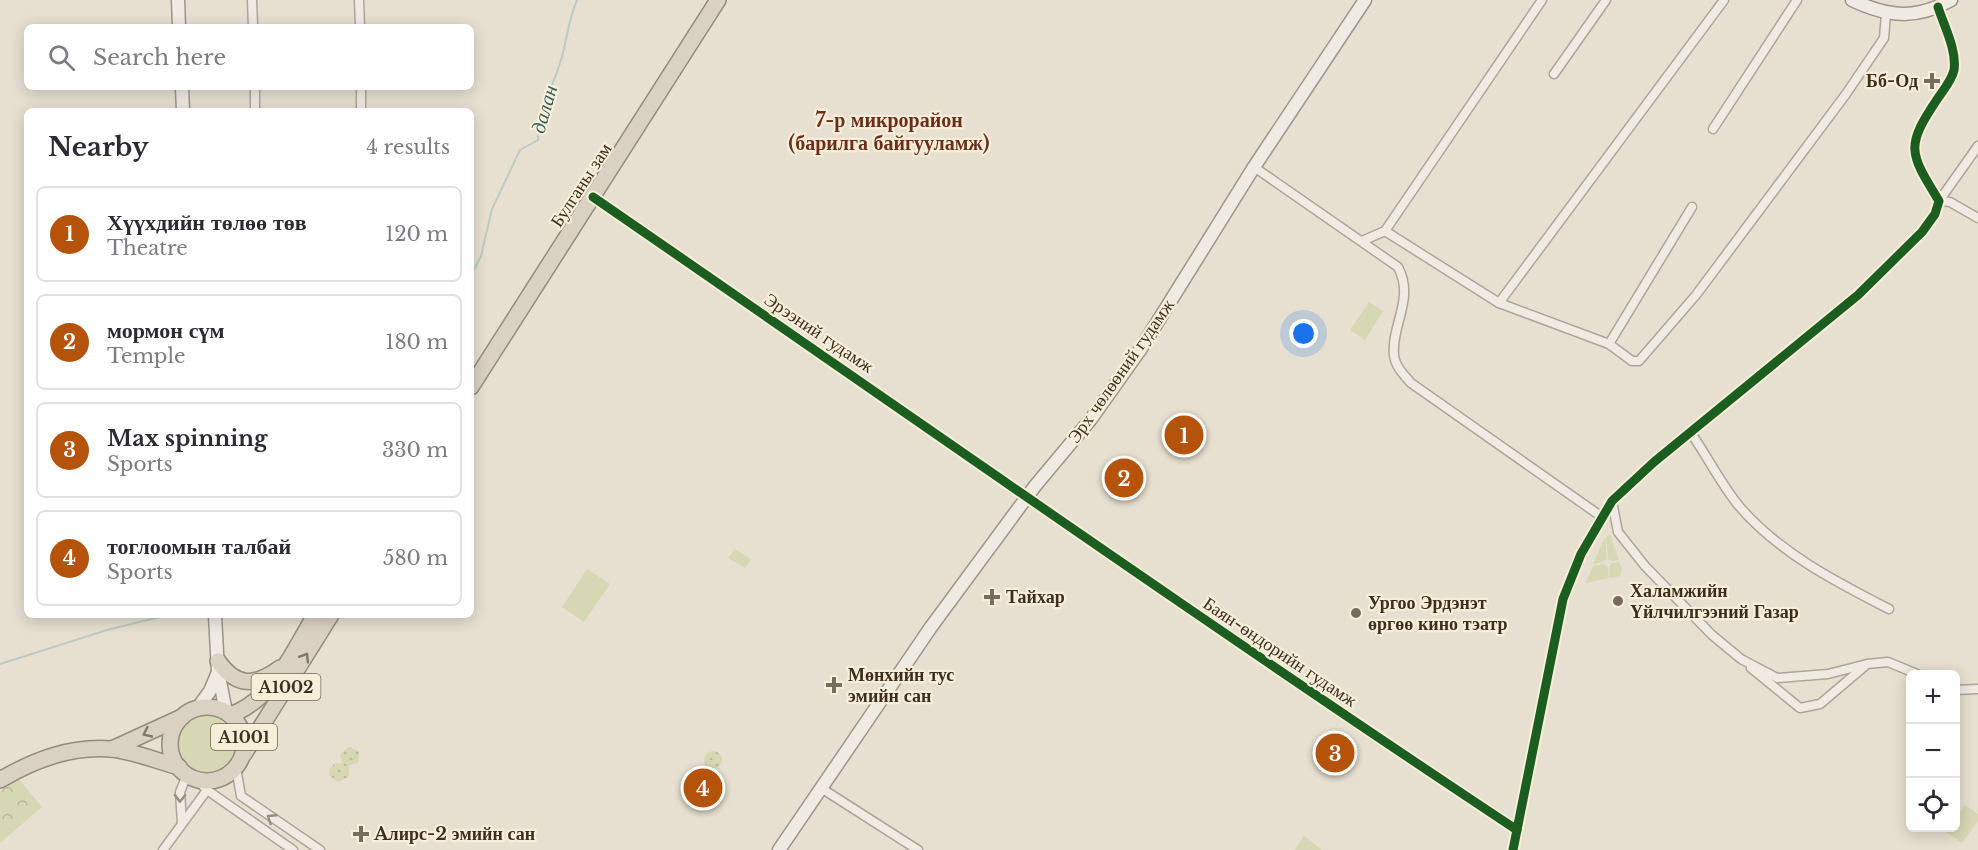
<!DOCTYPE html>
<html lang="en">
<head>
<meta charset="utf-8">
<style>
  :root { --surface:#fff; --page:#f7f7f7; --text:#2b2b33; --muted:#7c7c81; --line:#e1e1e2; --accent:#b45309 }
  body { margin:0; font-family:"Libre Baskerville",serif; background:var(--page); color:var(--text) }
  .controls { position:absolute; right:18px; bottom:18px; display:grid; overflow:hidden; border-radius:9px; box-shadow:0 3px 15px #0003 }
  .controls button { width:54px; height:54px; display:grid; place-items:center; padding:0; border:0; border-bottom:2px solid var(--line); background:var(--surface); color:var(--text); font:30px sans-serif }
  .you { position:absolute; left:1304px; top:334px; width:21px; height:21px; margin:-15px; border:4px solid #fff; border-radius:50%; background:#1a73e8; box-shadow:0 0 0 9px #1a73e833 }
  .badge { display:grid; place-items:center; width:39px; height:39px; border-radius:50%; background:var(--accent); color:#fff; font-size:20px; font-weight:700 }
  .pin { position:absolute; translate:-50% -50%; border:3px solid #fff; box-shadow:0 2px 6px #0006 }
  .list { margin:0; padding:0; list-style:none }
  h2 { display:flex; justify-content:space-between; align-items:center; height:78px; margin:0; padding:0 24px; font-size:26px }
  h2 small { font-size:20px; font-weight:400; color:var(--muted) }
  .list li { display:grid; grid-template-columns:39px 1fr auto; gap:18px; align-items:center; box-sizing:border-box; height:96px; margin:0 12px 12px; padding:0 12px; border:2px solid var(--line); border-radius:9px }
  .list b { display:block; font-size:22px; white-space:nowrap }
  .list p { margin:0; font-size:20px; white-space:nowrap; color:var(--muted) }
  .list em { font-size:20px; font-style:normal; color:var(--muted) }
  .icon { flex:none; width:33px; height:33px; fill:none; stroke:currentColor; stroke-width:2; stroke-linecap:round; stroke-linejoin:round }
  .map { position:relative; flex:none; width:1978px; height:850px; overflow:hidden }
  .search { position:absolute; background:var(--surface); box-shadow:0 3px 15px #0003; left:24px; top:24px; width:450px; height:66px; display:flex; align-items:center; gap:15px; box-sizing:border-box; padding:0 21px; border-radius:9px; color:var(--muted); font-size:22px }
  .panel { position:absolute; background:var(--surface); box-shadow:0 3px 15px #0003; left:24px; top:108px; width:450px; height:510px; border-radius:9px }
  .map>svg:first-child { display:block }
  .grass { fill:#d6d7b3 }
  .forest { fill:url(#forest-crowns) }
  .park { fill:url(#park-dots) }
  .lines { fill:none; stroke-linecap:round; stroke-linejoin:round }
  .stream { stroke:#bcccc2; stroke-width:2 }
  .street-casing { stroke:#ada599; stroke-width:11 }
  .secondary-casing { stroke:#9c958a; stroke-width:15 }
  .highway-casing { stroke:#928b80; stroke-width:18 }
  .street { stroke:#efebe3; stroke-width:8 }
  .secondary { stroke:#efebe3; stroke-width:12 }
  .highway { stroke:#dad1c2; stroke-width:15 }
  .cycleway-casing { stroke:#f7eed8; stroke-width:13 }
  .cycleway { stroke:#1b5e20; stroke-width:9 }
  .oneway { stroke:#847769 }
  .oneway2 { stroke:#968c82 }
  .poi-dot { fill:#786c5e; stroke:#f7eed8; stroke-width:2 }
  .labels { text-anchor:middle; dominant-baseline:central; stroke-width:4.5; stroke-linejoin:round; paint-order:stroke }
  .shield { fill:#f7eed8; stroke:#756857; stroke-width:1.5 }
  .shield-label { font-size:16px; font-weight:bold; fill:#3d2e20 }
  .poi-label { font-size:18px; font-weight:bold; fill:#3d2e20; stroke:#f7eed8; text-anchor:start }
  .street-label { font-size:18px; fill:#3d2e20; stroke:#f7eed8 }
  .water-label { font-size:20px; font-style:italic; fill:#2f5d5a; stroke:#f7eed8 }
  .neighbourhood-label { font-size:20px; font-weight:bold; fill:#6b2e1e; stroke:#f7eed8 }
</style>
</head>
<body>
<div class="map">
<svg width="1978" height="850" viewBox="0 0 1978 850">
  <defs>
    <pattern id="forest-crowns" width="20" height="18" patternUnits="userSpaceOnUse" patternTransform="scale(1.5)"><rect width="20" height="18" fill="#d6d7b3"/><path d="M2 6a3 3 0 1 1 6 0M12 15a3 3 0 1 1 6 0" fill="none" stroke="#b9b99a"/></pattern>
    <pattern id="park-dots" width="8" height="8" patternUnits="userSpaceOnUse" patternTransform="scale(1.5)"><rect width="8" height="8" fill="#d6d7b3"/><path d="M2 2h.1M6 6h.1" fill="none" stroke="#b9b99a" stroke-width="1.8" stroke-linecap="round"/></pattern>
  </defs>
  <rect width="100%" height="100%" fill="#e7e0d1"/>
  <g class="grass">
    <path d="M 1369,302 L 1383,311 L 1365,340 L 1350,330 Z"/>
    <path d="M 1610,535 L 1619,560 L 1612,561 L 1608,559 L 1606,537 Z"/>
    <path d="M 1605,537 L 1607,559 L 1603,562 L 1593,564 Z"/>
    <path d="M 735,549 L 751,559 L 745,568 L 728,558 Z"/>
    <path d="M 1619,562 L 1622,569 L 1620,576 L 1610,578 L 1609,567 L 1612,563 Z"/>
    <path d="M 1604,564 L 1608,567 L 1609,578 L 1586,583 L 1593,566 Z"/>
    <path d="M 587,569 L 610,584 L 584,622 L 562,607 Z"/>
    <circle cx="207" cy="743" r="29"/>
    <path d="M 704,768 L 721,780 L 702,807 L 685,795 Z"/>
    <path d="M 1965,805 L 1978,814 L 1978,821 L 1962,843 L 1946,832 L 1949,828 L 1956,828 L 1956,819 Z"/>
    <path d="M 1304,836 L 1322,850 L 1295,850 Z"/>
  </g>
  <path class="forest" d="M 17,777 L 42,807 L 0,843 L 0,792 Z"/>
  <g class="park">
    <path d="M 349,747 L 359,751 L 359,762 L 349,766 L 349,777 L 338,782 L 329,775 L 329,770 L 335,763 L 342,763 L 340,754 Z"/>
    <circle cx="713" cy="760" r="9"/>
  </g>
  <g class="lines">
    <g class="stream">
      <path d="M 471,275 L 481,256 L 492,209 L 520,150 L 538,140 C 538,112 552,89 560,63 C 567,42 568,20 577,0"/>
      <path d="M 0,664 L 107,630 L 168,615"/>
    </g>
    <defs>
      <g id="street">
        <path d="M 252,0 L 253,27"/>
        <path d="M 359,0 L 360,27"/>
        <path d="M 1554,74 L 1606,0"/>
        <path d="M 255,87 L 255,111"/>
        <path d="M 361,111 L 361,87"/>
        <path d="M 1713,129 L 1797,0"/>
        <path d="M 1254,167 L 1398,267 C 1415,299 1391,325 1394,355 C 1395,366 1404,375 1411,383 L 1602,517"/>
        <path d="M 593,197 C 901,409 1206,624 1517,830"/>
        <path d="M 1939,201 L 1978,146"/>
        <path d="M 1939,201 L 1950,202 L 1978,218"/>
        <path d="M 1385,231 L 1499,303 L 1609,344 L 1632,361 L 1639,361 L 1696,295 L 1846,94 L 1884,38 L 1886,14"/>
        <path d="M 1362,241 L 1385,231 L 1542,0"/>
        <path d="M 1499,303 L 1724,0"/>
        <path d="M 1609,344 L 1692,207"/>
        <path d="M 1691,433 C 1707,456 1721,484 1739,506 C 1778,552 1836,582 1889,609"/>
        <path d="M 1612,501 L 1618,532 L 1645,566 L 1712,635 L 1741,659 L 1777,678 L 1828,674 L 1867,664 L 1888,662 L 1917,674"/>
        <path d="M 1751,668 L 1800,708 L 1820,704 L 1865,666"/>
        <path d="M 1956,690 L 1978,689"/>
        <path d="M 236,768 L 241,796 L 320,850"/>
        <path d="M 197,780 L 207,790 L 293,850"/>
        <path d="M 821,788 L 918,850"/>
        <path d="M 182,823 L 180,792 L 187,775"/>
        <path d="M 163,850 L 207,790"/>
        <path d="M 1513,850 L 1563,599 L 1581,554 L 1612,501 L 1654,462 L 1858,295 L 1922,232 L 1935,214 L 1939,201 C 1909,152 1905,147 1938,98 C 1944,89 1952,80 1954,70 C 1957,50 1944,26 1938,7"/>
      </g>
      <g id="secondary">
        <path d="M 178,0 L 179,27"/>
        <path d="M 1852,0 C 1888,17 1916,20 1951,0"/>
        <path d="M 182,87 L 183,111"/>
        <path d="M 215,615 L 218,671 L 226,712"/>
        <path d="M 197,709 L 210,691 L 218,672"/>
        <path d="M 779,850 L 931,627 L 1035,486 L 1091,419 L 1140,350 L 1254,167 L 1365,0"/>
      </g>
      <g id="highway">
        <path d="M 471,387 L 718,0"/>
        <path d="M 218,661 C 237,688 255,686 280,668"/>
        <circle cx="207" cy="744" r="37"/>
        <path d="M 230,715 C 273,700 293,652 315,615"/>
        <path d="M 112,749 L 182,717"/>
        <path d="M 244,754 L 331,615"/>
        <path d="M 0,780 C 34,760 70,746 111,749 C 133,751 157,761 179,767"/>
      </g>
    </defs>
    <use href="#street" class="street-casing"/>
    <use href="#secondary" class="secondary-casing"/>
    <use href="#highway" class="highway-casing"/>
    <use href="#street" class="street"/>
    <use href="#secondary" class="secondary"/>
    <use href="#highway" class="highway"/>
    <defs>
      <g id="cycleway">
        <path d="M 593,197 C 901,409 1206,624 1517,830"/>
        <path d="M 1513,850 L 1563,599 L 1581,554 L 1612,501 L 1654,462 L 1858,295 L 1922,232 L 1935,214 L 1939,201 C 1909,152 1905,147 1938,98 C 1944,89 1952,80 1954,70 C 1957,50 1944,26 1938,7"/>
      </g>
    </defs>
    <use href="#cycleway" class="cycleway-casing"/>
    <use href="#cycleway" class="cycleway"/>
  </g>
  <defs><path id="oneway-chevron" d="M-2-3.5L2.5 0L-2 3.5" fill="none" stroke-width="1.6" stroke-linecap="round" stroke-linejoin="round" transform="scale(1.5)"/></defs>
  <g class="oneway">
    <use href="#oneway-chevron" transform="translate(305 657) rotate(-58)"/>
    <use href="#oneway-chevron" transform="translate(147 733) rotate(155)"/>
  </g>
  <g class="oneway2">
    <use href="#oneway-chevron" transform="translate(180 798) rotate(91)"/>
    <use href="#oneway-chevron" transform="translate(271 818) rotate(-147)"/>
  </g>
  <g class="poi-dot">
    <path d="M1929 72h6v6h6v6h-6v6h-6v-6h-6v-6h6z"/>
    <path d="M989 588h6v6h6v6h-6v6h-6v-6h-6v-6h6z"/>
    <circle cx="1618" cy="601" r="6"/>
    <circle cx="1356" cy="613" r="6"/>
    <path d="M831 676h6v6h6v6h-6v6h-6v-6h-6v-6h6z"/>
    <path d="M358 825h6v6h6v6h-6v6h-6v-6h-6v-6h6z"/>
  </g>
  <g class="labels">
    <g class="shield">
      <rect x="251.5" y="674" width="69" height="26" rx="4.5"/>
      <rect x="211" y="724" width="66" height="26" rx="4.5"/>
    </g>
    <g class="shield-label">
      <text x="286" y="687">A1002</text>
      <text x="244" y="737">A1001</text>
    </g>
    <g class="poi-label">
      <text x="1918" y="81" text-anchor="end">Бб-Од</text>
      <text x="1630" y="591">Халамжийн<tspan x="1630" dy="21">Үйлчилгээний Газар</tspan></text>
      <text x="1006" y="597">Тайхар</text>
      <text x="1368" y="603">Ургоо Эрдэнэт<tspan x="1368" dy="21">өргөө кино тэатр</tspan></text>
      <text x="848" y="675">Мөнхийн тус<tspan x="848" dy="21">эмийн сан</tspan></text>
      <text x="374" y="834">Aлирс-2 эмийн сан</text>
    </g>
    <g class="street-label">
      <text transform="translate(581 185) rotate(-57)">Булганы зам</text>
      <text transform="translate(819 333) rotate(34)">Эрээний гудамж</text>
      <text transform="translate(1121 371) rotate(-55)">Эрх чөлөөний гудамж</text>
      <text transform="translate(1280 652) rotate(34)">Баян-өндорийн гудамж</text>
    </g>
    <g class="water-label">
      <text transform="translate(544 109) rotate(-74)">далан</text>
    </g>
    <g class="neighbourhood-label">
      <text x="889" y="120">7-р микрорайон<tspan x="889" dy="23">(барилга байгууламж)</tspan></text>
    </g>
  </g>
</svg>
<div class="controls">
<button>+</button>
<button>−</button>
<button><svg class="icon" aria-label="locate" viewBox="0 0 24 24"><circle cx="12" cy="12" r="6"/><path d="M12 2v4M12 18v4M2 12h4M18 12h4"/></svg></button>
</div>
<div class="you"></div>
<div class="pin badge" style="left:1184px;top:435px">1</div>
<div class="pin badge" style="left:1124px;top:478px">2</div>
<div class="pin badge" style="left:1335px;top:753px">3</div>
<div class="pin badge" style="left:703px;top:788px">4</div>
<div class="search"><svg class="icon" aria-label="search" viewBox="0 0 24 24"><circle cx="10" cy="10" r="6"/><path d="M15 15l6 6"/></svg>Search here</div>
<section class="panel">
<h2>Nearby<small>4 results</small></h2>
<ul class="list">
<li><span class="badge">1</span><div><b>Хүүхдийн төлөө төв</b><p>Theatre</p></div><em>120 m</em></li>
<li><span class="badge">2</span><div><b>мормон сүм</b><p>Temple</p></div><em>180 m</em></li>
<li><span class="badge">3</span><div><b>Max spinning</b><p>Sports</p></div><em>330 m</em></li>
<li><span class="badge">4</span><div><b>тоглоомын талбай</b><p>Sports</p></div><em>580 m</em></li>
</ul>
</section>
</div>
</body>
</html>
